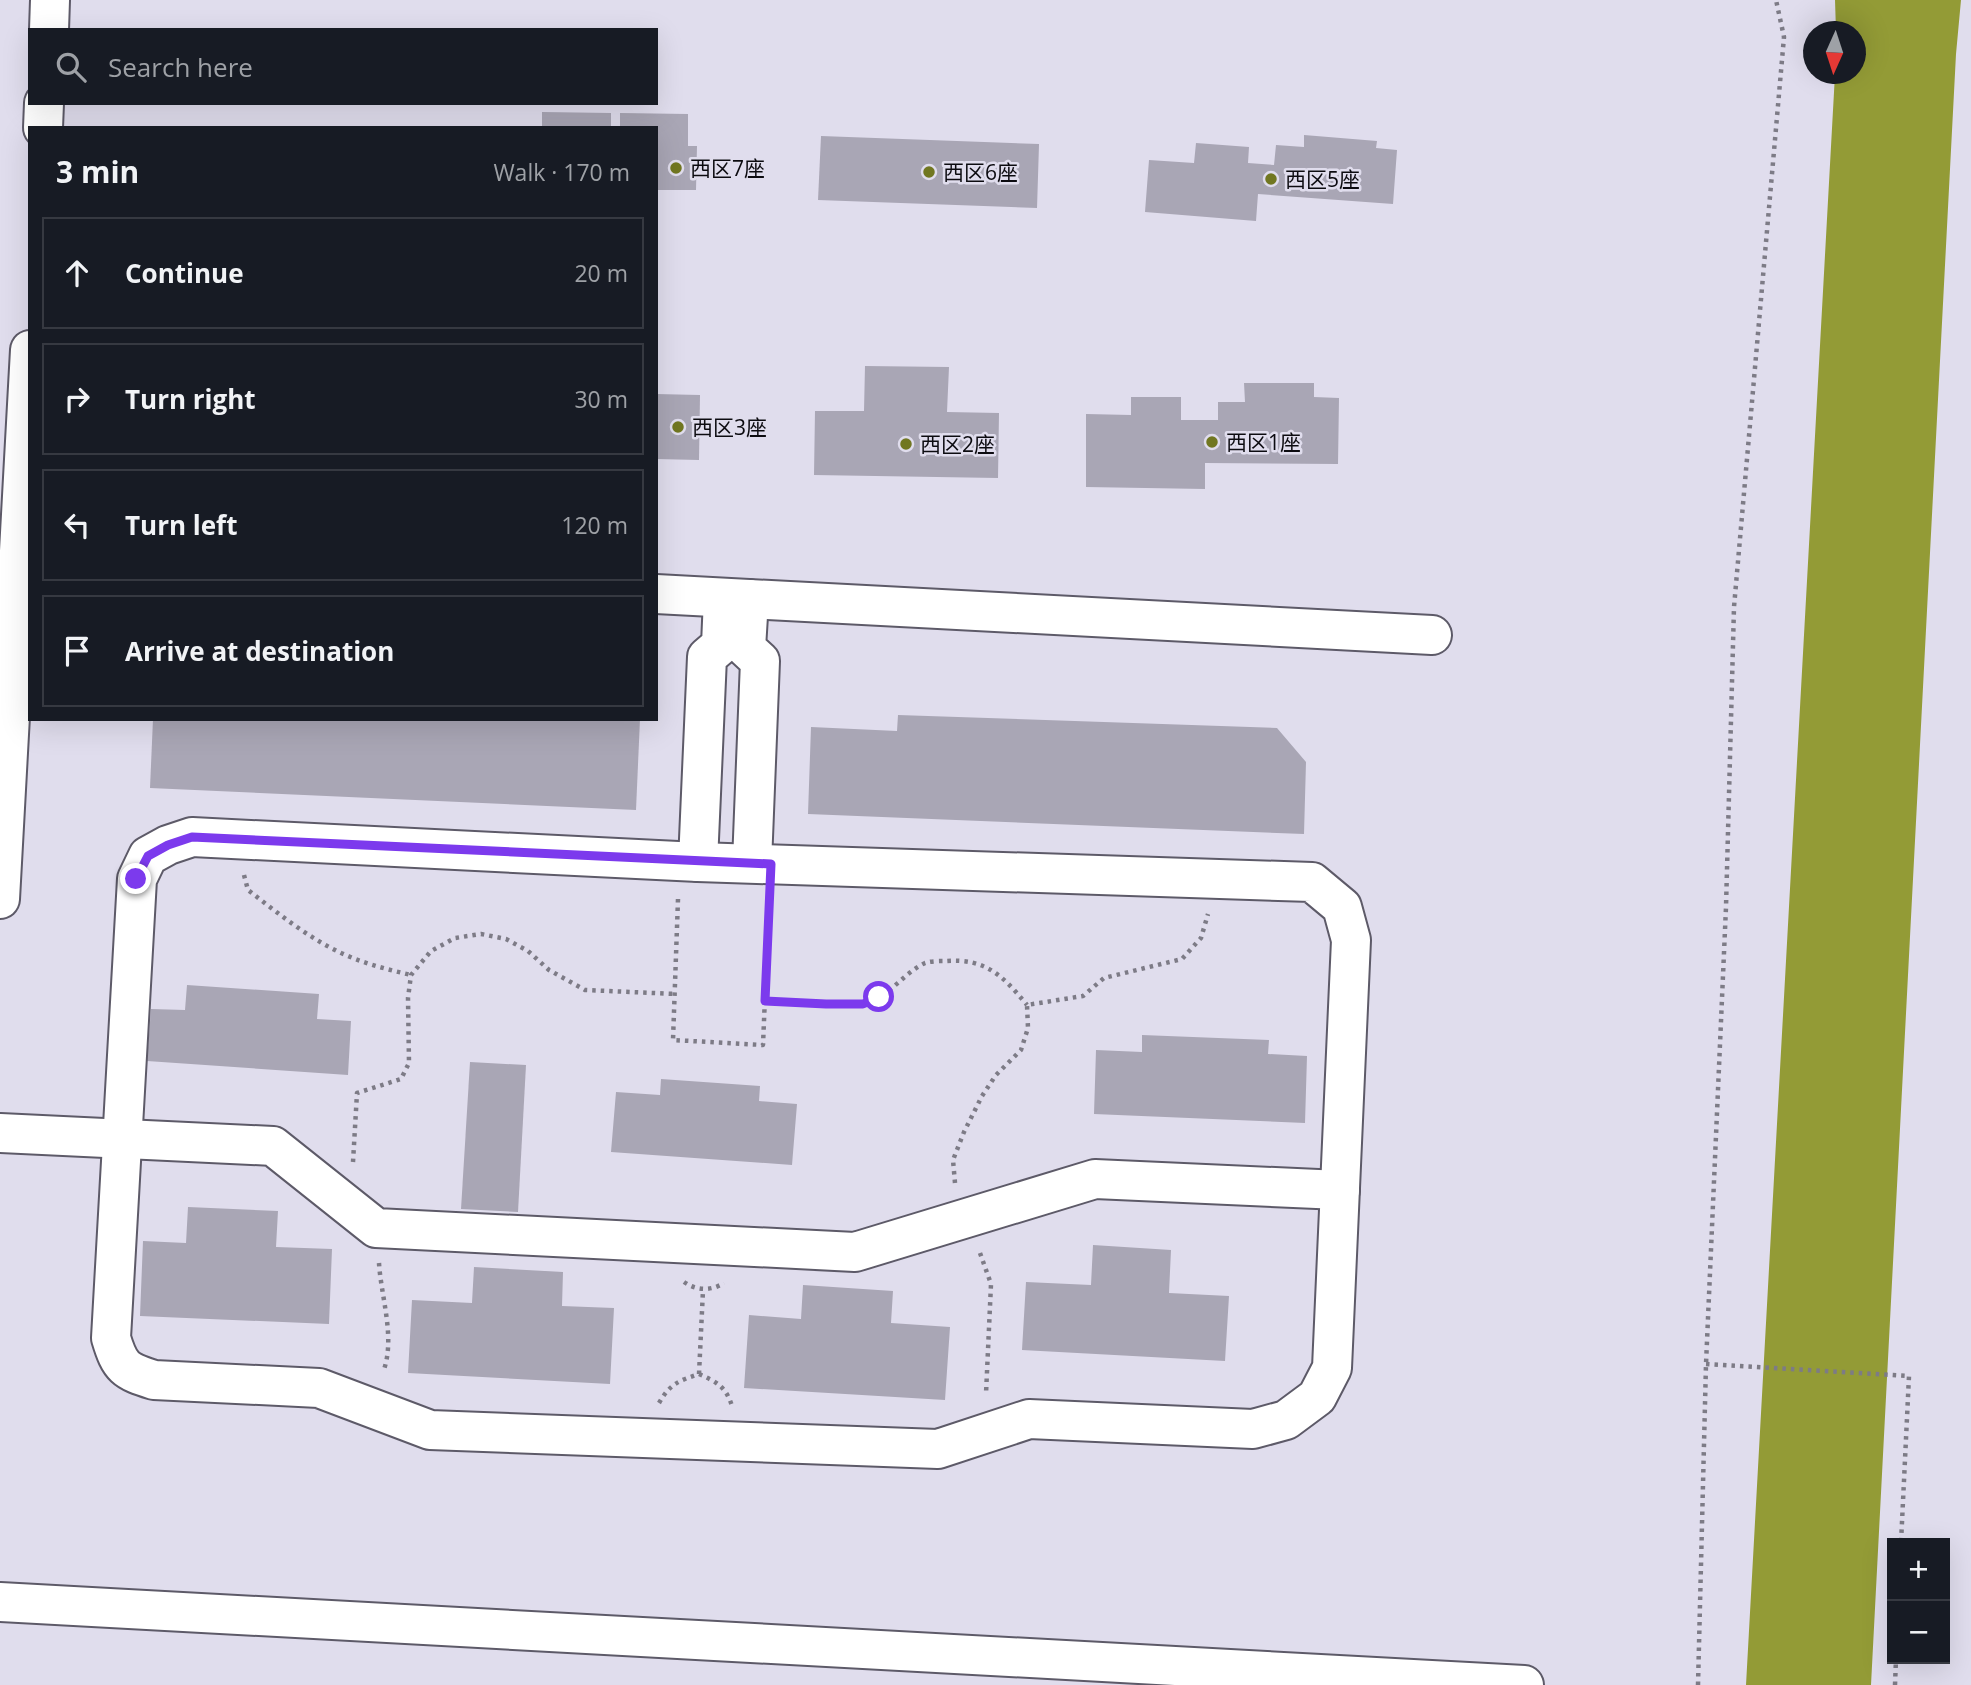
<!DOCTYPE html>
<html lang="en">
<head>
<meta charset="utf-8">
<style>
  :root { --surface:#171b24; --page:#20242c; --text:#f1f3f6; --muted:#9ea1a6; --line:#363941 }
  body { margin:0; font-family:"Open Sans","Noto Sans SC",sans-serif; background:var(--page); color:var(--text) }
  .controls { position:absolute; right:21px; bottom:21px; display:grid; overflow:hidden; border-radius:0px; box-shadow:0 7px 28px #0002 }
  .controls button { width:63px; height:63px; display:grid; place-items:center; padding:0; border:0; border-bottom:2px solid var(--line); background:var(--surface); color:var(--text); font:35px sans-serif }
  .compass { position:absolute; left:1803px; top:21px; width:63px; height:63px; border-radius:50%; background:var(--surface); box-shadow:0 7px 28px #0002; rotate:183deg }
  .stop { position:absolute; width:21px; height:21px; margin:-16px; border:5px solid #7c3aed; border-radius:50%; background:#fff }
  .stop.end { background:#7c3aed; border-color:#fff; box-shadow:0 2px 7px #0008 }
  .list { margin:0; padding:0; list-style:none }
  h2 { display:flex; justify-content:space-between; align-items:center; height:91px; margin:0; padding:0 28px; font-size:30px }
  h2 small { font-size:23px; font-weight:400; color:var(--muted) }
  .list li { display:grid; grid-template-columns:46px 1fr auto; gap:21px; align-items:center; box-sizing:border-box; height:112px; margin:0 14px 14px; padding:0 14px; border:2px solid var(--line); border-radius:0px }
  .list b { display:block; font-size:26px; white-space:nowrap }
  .list em { font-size:23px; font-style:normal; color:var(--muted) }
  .icon { flex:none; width:38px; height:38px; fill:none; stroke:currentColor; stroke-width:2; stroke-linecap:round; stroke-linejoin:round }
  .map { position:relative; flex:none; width:1971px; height:1685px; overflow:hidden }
  .search { position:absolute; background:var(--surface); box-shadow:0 7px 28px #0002; left:28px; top:28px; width:630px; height:77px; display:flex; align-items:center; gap:18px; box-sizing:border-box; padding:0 24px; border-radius:0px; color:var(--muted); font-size:26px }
  .panel { position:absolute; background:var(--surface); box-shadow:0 7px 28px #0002; left:28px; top:126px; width:630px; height:595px; border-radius:0px }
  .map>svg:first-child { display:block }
  .water { fill:#939b36 }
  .building { fill:#a9a6b5 }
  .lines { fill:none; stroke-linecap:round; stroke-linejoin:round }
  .street-casing { stroke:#5d5a68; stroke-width:42 }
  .secondary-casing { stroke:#5d5a68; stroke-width:42 }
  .path { stroke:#7d7b86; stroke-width:4.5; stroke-dasharray:3.5 5; stroke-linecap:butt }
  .street { stroke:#fff; stroke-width:38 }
  .secondary { stroke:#fff; stroke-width:38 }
  .route { stroke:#7c3aed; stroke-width:9 }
  .poi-dot { fill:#717721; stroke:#e0dded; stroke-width:2.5 }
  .labels { text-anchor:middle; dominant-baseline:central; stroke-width:5; stroke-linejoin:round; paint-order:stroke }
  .poi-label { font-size:21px; fill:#0c0b10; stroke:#e0dded; text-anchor:start }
</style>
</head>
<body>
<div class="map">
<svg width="1971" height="1685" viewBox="0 0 1971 1685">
  <rect width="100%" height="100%" fill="#e0dded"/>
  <path class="water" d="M 1835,0 L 1961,0 L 1956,54 L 1871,1685 L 1746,1685 L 1835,74 L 1856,74 L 1856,32 L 1836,31 Z"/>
  <g class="building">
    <path d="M 542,112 L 611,113 L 611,128 L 542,128 Z"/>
    <path d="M 620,113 L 688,114 L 688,146 L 697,146 L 696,190 L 656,190 L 656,128 L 620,128 Z"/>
    <path d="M 1304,135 L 1377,141 L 1376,148 L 1397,150 L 1393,204 L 1258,194 L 1256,221 L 1145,212 L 1149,160 L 1194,163 L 1196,143 L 1249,147 L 1248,163 L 1274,165 L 1276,145 L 1304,147 Z"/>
    <path d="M 821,136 L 1039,144 L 1037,208 L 818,200 Z"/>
    <path d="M 865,366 L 949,367 L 947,412 L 999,413 L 998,478 L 814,475 L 815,411 L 864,411 Z"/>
    <path d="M 1244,383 L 1314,383 L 1314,397 L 1339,398 L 1338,464 L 1205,463 L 1205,489 L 1086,487 L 1086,414 L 1131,415 L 1131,397 L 1181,397 L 1181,420 L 1218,420 L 1218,402 L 1245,402 Z"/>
    <path d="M 656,394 L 700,395 L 699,460 L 656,459 Z"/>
    <path d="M 898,715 L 1277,728 L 1306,762 L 1304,834 L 808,814 L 811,727 L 897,731 Z"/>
    <path d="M 153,719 L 640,719 L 636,810 L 150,788 Z"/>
    <path d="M 187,985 L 319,994 L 317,1019 L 351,1021 L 348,1075 L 147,1061 L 151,1009 L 185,1010 Z"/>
    <path d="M 1142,1035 L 1269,1040 L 1268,1054 L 1307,1056 L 1305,1123 L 1094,1114 L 1096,1050 L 1142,1052 Z"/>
    <path d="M 470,1062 L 526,1065 L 518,1212 L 461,1209 Z"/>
    <path d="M 661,1079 L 760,1086 L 759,1101 L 797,1104 L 792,1165 L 611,1152 L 616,1092 L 660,1095 Z"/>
    <path d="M 188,1207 L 278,1211 L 276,1247 L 332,1249 L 329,1324 L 140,1316 L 143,1241 L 186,1243 Z"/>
    <path d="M 1093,1245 L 1171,1250 L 1169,1293 L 1229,1296 L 1225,1361 L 1022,1350 L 1026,1282 L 1091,1285 Z"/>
    <path d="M 474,1267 L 563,1272 L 562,1306 L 614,1308 L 610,1384 L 408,1373 L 412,1300 L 472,1303 Z"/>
    <path d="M 803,1285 L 893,1291 L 891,1323 L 950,1327 L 945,1400 L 744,1388 L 749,1315 L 801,1319 Z"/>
  </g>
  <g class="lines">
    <defs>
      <g id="street">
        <path d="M 656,594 L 1432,635"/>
        <path d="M 749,599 L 746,648 L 760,661 L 752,863"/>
        <path d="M 192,837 L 698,862 L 1312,882 L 1342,907 L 1351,940 L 1332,1368 L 1317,1397 L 1286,1420 L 1253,1429 L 1029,1419 L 938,1449 L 430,1430 L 319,1388 L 154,1380 C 125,1371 120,1368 111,1338 L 137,879 L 148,856 L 168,845 Z"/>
        <path d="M 698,862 L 707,657 L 721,645 L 723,598"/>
        <path d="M 0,1133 L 273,1146 L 376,1228 L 855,1252 L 1095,1179 L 1340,1190"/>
      </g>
      <g id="secondary">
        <path d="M 49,30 L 50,0"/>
        <path d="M 43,128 L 44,103"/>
        <path d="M 0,899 L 30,350"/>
        <path d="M 0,1602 L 1524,1685"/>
      </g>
    </defs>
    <use href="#street" class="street-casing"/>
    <use href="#secondary" class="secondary-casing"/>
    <g class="path">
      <path d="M 244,875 L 248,890 C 279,914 312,941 348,956 C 369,965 390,970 411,975"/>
      <path d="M 678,899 L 673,1040 L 763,1045 L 769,900"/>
      <path d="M 765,1001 C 793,1002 835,1008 862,1004 C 887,1000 903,973 925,963 C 931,961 940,961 946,961 C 986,958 1003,976 1027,1005"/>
      <path d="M 353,1162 L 357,1093 L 401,1079 L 409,1063 L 408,998 L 411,975 L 431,951 L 455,938 L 481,934 L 506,939 L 528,951 L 549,970 L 585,990 L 675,994"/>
      <path d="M 955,1183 L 953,1160 L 964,1132 L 982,1096 L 996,1075 L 1021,1050 L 1028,1028 L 1027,1005 L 1083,996 L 1104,978 L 1182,959 L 1201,938 L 1208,914"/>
      <path d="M 980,1253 L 991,1284 L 986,1394"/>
      <path d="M 379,1263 C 381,1297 396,1339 383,1372"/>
      <path d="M 684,1282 C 697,1291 711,1291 724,1283"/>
      <path d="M 1706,1364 L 1909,1376 L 1901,1543"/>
      <path d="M 699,1374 L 703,1290"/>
      <path d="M 659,1403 C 670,1384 678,1381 699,1374 C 717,1382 726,1387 732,1406"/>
      <path d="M 1698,1685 L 1706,1364 L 1726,907 L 1734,607 L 1784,37 L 1776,0"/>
      <path d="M 1895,1685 L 1896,1659"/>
    </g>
    <use href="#street" class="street"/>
    <use href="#secondary" class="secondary"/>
  </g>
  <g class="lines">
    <path class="route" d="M 136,879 L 148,856 L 168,845 L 192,837 L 771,864 L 765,1001 L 826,1004 L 863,1004 L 879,997"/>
  </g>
  <g class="poi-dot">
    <circle cx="676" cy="168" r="7"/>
    <circle cx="929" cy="172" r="7"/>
    <circle cx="1271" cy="179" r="7"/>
    <circle cx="678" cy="427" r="7"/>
    <circle cx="1212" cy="442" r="7"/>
    <circle cx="906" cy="444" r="7"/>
  </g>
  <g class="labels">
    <g class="poi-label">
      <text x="690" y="168">西区7座</text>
      <text x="943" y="172">西区6座</text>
      <text x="1285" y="179">西区5座</text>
      <text x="692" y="427">西区3座</text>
      <text x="1226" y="442">西区1座</text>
      <text x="920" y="444">西区2座</text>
    </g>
  </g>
</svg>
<div class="controls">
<button>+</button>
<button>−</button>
</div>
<svg class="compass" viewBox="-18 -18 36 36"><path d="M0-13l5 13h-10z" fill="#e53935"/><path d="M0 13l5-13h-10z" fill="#9ea1a6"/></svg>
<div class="stop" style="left:879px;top:997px"></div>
<div class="stop end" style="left:136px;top:879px"></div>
<div class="search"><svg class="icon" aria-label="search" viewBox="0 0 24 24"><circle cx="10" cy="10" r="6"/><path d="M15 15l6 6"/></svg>Search here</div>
<section class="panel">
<h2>3 min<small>Walk · 170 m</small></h2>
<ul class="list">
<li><svg class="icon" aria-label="ahead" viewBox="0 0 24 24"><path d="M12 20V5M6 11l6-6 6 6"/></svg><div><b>Continue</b></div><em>20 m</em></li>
<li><svg class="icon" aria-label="right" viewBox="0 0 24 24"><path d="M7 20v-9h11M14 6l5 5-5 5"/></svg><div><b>Turn right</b></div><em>30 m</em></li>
<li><svg class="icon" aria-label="left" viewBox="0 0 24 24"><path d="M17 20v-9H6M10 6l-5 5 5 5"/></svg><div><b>Turn left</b></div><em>120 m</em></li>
<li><svg class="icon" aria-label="arrive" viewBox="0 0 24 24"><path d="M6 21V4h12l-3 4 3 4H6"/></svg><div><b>Arrive at destination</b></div></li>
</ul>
</section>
</div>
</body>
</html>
